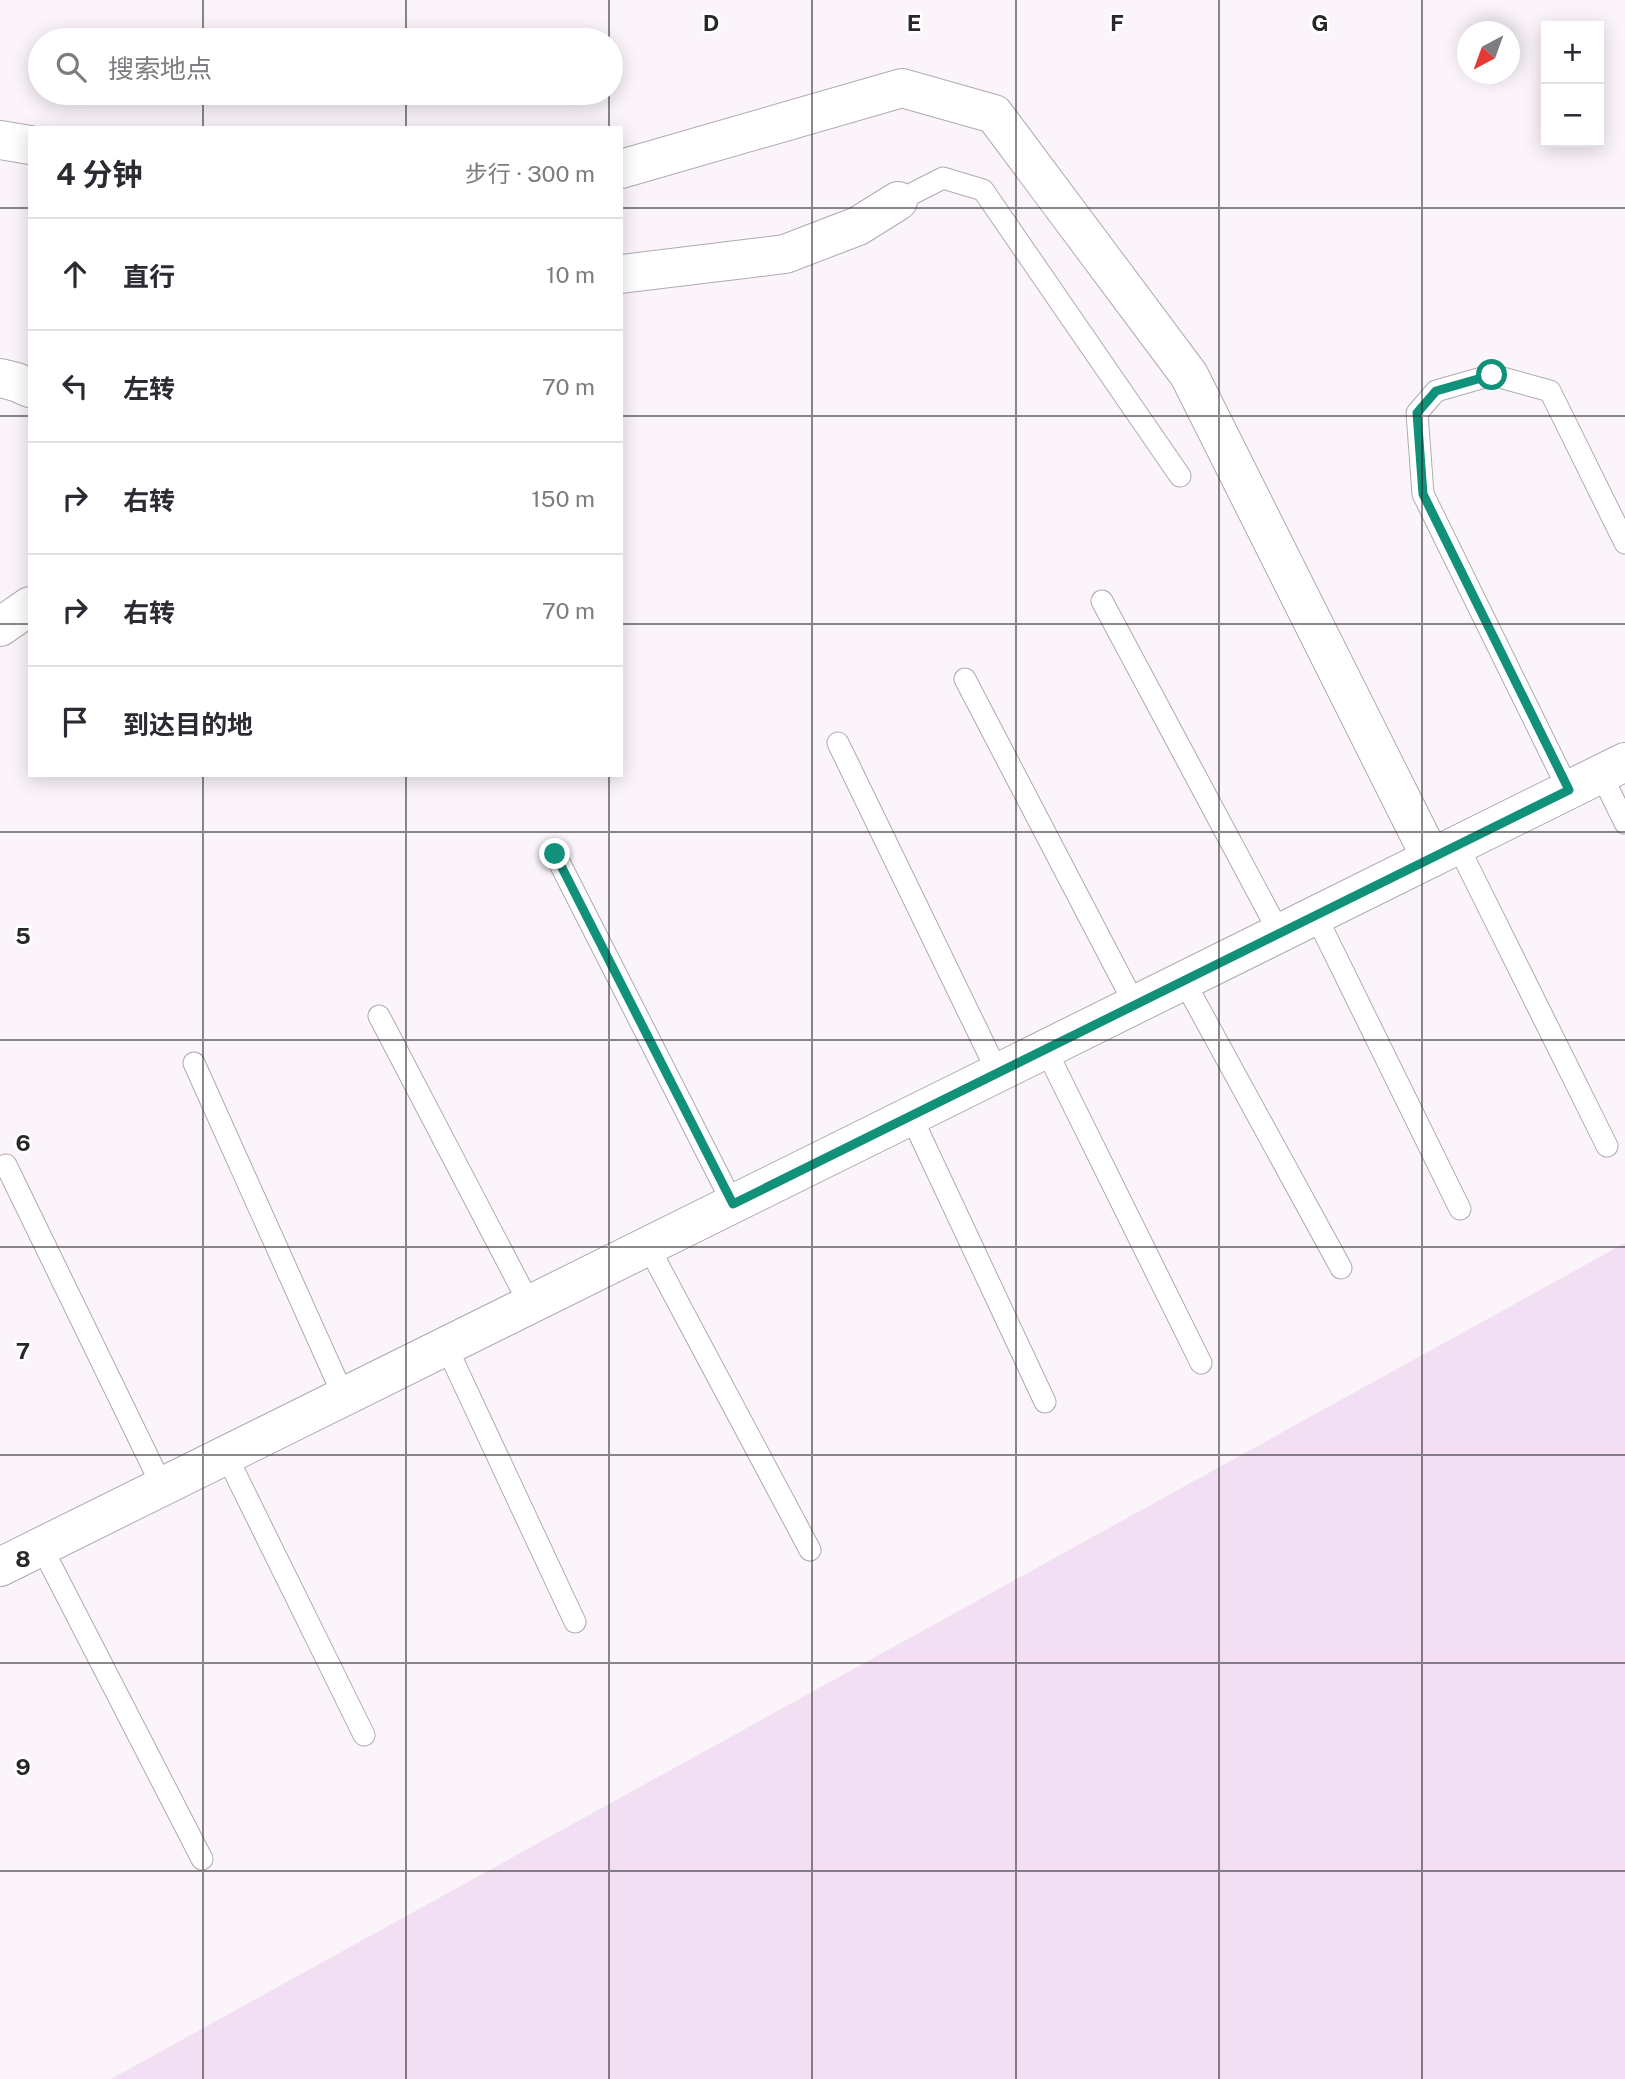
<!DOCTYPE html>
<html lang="zh">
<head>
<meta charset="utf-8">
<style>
  :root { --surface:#fff; --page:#f7f7f7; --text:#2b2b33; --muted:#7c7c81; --line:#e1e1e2 }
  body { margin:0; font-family:"Public Sans","Noto Sans SC",sans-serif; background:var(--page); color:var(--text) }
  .controls { position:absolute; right:21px; top:21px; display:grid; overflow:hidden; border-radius:0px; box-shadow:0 4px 18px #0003 }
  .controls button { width:63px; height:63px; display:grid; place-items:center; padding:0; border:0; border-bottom:2px solid var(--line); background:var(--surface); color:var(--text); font:35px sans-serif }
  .compass { position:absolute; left:1457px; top:21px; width:63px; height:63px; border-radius:50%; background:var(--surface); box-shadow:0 4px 18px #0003; rotate:221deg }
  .stop { position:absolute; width:21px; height:21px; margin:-16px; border:5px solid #119179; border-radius:50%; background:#fff }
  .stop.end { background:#119179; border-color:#fff; box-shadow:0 2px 7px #0008 }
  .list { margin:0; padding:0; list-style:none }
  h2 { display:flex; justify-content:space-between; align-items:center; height:91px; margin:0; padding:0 28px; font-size:30px }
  h2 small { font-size:23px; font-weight:400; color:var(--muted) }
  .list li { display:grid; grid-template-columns:46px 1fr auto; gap:21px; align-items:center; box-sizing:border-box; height:112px; padding:0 28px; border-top:2px solid var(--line) }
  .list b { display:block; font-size:26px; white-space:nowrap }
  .list em { font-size:23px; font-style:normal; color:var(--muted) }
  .icon { flex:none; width:38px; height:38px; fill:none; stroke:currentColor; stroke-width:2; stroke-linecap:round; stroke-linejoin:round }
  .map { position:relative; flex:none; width:1625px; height:2079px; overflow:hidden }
  .search { position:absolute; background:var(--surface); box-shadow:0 4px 18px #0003; left:28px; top:28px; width:595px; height:77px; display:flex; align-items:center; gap:18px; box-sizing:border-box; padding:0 24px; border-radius:38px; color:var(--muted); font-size:26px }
  .panel { position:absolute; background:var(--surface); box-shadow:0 4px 18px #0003; left:28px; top:126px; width:595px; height:651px; border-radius:0px }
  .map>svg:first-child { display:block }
  .green { fill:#f2dff3 }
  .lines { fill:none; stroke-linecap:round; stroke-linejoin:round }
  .lane-casing { stroke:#b0aab0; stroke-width:23 }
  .street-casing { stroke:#b0aab0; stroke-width:40 }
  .lane { stroke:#fff; stroke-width:21 }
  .street { stroke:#fff; stroke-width:38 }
  .route { stroke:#119179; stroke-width:9 }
  .grid { fill:none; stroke:#292729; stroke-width:2; stroke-opacity:0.55 }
  .grid-label { font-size:23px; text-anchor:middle; font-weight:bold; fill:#292729; stroke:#fff; stroke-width:5; stroke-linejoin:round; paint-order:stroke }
</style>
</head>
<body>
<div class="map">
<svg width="1625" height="2079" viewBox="0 0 1625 2079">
  <rect width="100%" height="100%" fill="#fbf5fb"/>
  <path class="green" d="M 1625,1243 L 1625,2079 L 111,2079 Z"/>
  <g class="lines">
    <defs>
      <g id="lane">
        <path d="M 898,201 L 943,178 L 983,190 L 1180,476"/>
        <path d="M 1102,601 L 1280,934"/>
        <path d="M 965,679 L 1135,1005"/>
        <path d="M 838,743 L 998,1073"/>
        <path d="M 1601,774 L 1625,823"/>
        <path d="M 1569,791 L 1423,494 L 1417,413 L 1436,391 L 1492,375 L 1550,391 L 1625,543"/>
        <path d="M 1458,846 L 1607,1146"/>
        <path d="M 555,854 L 733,1204"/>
        <path d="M 1316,916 L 1460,1209"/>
        <path d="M 1184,981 L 1341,1268"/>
        <path d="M 379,1016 L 530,1305"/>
        <path d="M 1046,1050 L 1201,1363"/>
        <path d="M 194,1063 L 344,1397"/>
        <path d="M 911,1116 L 1045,1402"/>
        <path d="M 6,1165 L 162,1486"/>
        <path d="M 648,1246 L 810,1550"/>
        <path d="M 446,1346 L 575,1622"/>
        <path d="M 226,1455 L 364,1735"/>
        <path d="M 41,1546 L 202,1859"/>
      </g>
      <g id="street">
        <path d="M 0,140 L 30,145"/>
        <path d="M 621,169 L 902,88 L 994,114 L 1189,375 L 1431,858"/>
        <path d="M 621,274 L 785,254 L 858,226 L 898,201"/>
        <path d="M 0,378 L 16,382 L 30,388"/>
        <path d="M 0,627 L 30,606"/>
        <path d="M 0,1567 L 1625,762"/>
      </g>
    </defs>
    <use href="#lane" class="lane-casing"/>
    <use href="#street" class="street-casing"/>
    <use href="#lane" class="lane"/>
    <use href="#street" class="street"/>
  </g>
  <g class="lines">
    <path class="route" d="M 555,854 L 733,1204 L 1569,790 L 1423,494 L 1417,413 L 1436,391 L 1492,375"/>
  </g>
  <path class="grid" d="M 203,0 L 203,40M 406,0 L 406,40M 609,0 L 609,40M 812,0 L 812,2079M 1016,0 L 1016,2079M 1219,0 L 1219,2079M 1422,0 L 1422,2079M 203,93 L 203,128M 406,93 L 406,128M 609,93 L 609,128M 0,208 L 30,208M 621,208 L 1625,208M 0,416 L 30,416M 621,416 L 1625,416M 0,624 L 30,624M 621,624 L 1625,624M 203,775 L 203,2079M 406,775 L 406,2079M 609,775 L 609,2079M 0,832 L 1625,832M 0,1040 L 1625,1040M 0,1247 L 1625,1247M 0,1455 L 1625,1455M 0,1663 L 1625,1663M 0,1871 L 1625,1871"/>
  <g class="grid-label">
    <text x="711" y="31">D</text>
    <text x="914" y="31">E</text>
    <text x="1117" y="31">F</text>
    <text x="1320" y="31">G</text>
    <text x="23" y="944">5</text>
    <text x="23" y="1151">6</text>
    <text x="23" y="1359">7</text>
    <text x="23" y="1567">8</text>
    <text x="23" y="1775">9</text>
  </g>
</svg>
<div class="controls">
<button>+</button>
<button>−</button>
</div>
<svg class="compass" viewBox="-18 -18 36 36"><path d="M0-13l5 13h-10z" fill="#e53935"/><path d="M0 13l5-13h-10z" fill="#7c7c81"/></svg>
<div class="stop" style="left:1492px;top:375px"></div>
<div class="stop end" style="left:555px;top:854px"></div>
<div class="search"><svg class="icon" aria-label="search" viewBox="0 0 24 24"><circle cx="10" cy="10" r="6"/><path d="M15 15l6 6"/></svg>搜索地点</div>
<section class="panel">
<h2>4 分钟<small>步行 · 300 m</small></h2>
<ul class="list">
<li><svg class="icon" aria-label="ahead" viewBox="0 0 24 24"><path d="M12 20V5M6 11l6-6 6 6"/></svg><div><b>直行</b></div><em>10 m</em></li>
<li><svg class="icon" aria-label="left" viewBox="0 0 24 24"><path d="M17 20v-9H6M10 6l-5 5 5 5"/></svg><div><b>左转</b></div><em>70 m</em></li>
<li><svg class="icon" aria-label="right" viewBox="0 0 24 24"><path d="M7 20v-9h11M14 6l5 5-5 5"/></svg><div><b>右转</b></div><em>150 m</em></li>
<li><svg class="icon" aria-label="right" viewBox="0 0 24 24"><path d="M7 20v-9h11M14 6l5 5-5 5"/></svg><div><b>右转</b></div><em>70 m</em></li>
<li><svg class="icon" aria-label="arrive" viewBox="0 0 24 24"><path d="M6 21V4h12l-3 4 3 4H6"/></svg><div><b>到达目的地</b></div></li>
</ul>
</section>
</div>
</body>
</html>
